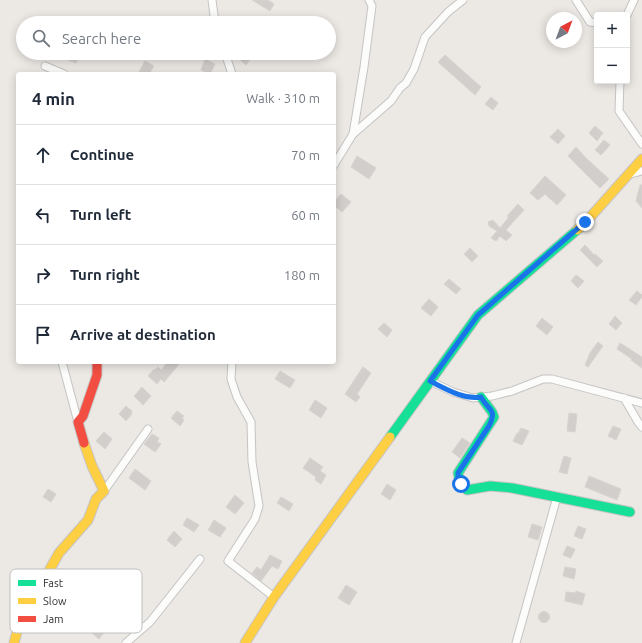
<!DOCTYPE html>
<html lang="en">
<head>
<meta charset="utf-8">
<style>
  :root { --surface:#fff; --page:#f2f2f3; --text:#1f2937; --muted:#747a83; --line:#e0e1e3 }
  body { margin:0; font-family:Ubuntu,sans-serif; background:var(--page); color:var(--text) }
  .controls { position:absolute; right:12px; top:12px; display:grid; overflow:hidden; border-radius:4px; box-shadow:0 2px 10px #0003 }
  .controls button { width:36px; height:36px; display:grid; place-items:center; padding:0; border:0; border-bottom:1px solid var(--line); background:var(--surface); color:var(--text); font:20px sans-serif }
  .compass { position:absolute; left:546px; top:12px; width:36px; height:36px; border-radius:50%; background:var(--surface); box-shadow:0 2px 10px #0003; rotate:41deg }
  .stop { position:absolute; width:12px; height:12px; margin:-9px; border:3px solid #1a73e8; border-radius:50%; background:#fff }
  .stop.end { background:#1a73e8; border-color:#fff; box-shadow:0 1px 4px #0008 }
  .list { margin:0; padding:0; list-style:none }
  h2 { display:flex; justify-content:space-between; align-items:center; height:52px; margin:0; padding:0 16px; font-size:17px }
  h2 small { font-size:13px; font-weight:400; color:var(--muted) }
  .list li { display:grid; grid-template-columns:26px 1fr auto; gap:12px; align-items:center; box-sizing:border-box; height:60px; padding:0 16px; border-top:1px solid var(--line) }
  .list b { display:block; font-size:15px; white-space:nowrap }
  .list em { font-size:13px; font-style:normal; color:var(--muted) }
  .icon { flex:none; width:22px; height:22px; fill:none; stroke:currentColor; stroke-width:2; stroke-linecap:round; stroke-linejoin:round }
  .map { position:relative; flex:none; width:642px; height:643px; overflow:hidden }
  .search { position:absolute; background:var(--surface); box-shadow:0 2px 10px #0003; left:16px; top:16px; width:320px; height:44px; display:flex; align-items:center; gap:10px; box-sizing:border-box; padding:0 14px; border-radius:22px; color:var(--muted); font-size:15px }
  .panel { position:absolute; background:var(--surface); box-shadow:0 2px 10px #0003; left:16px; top:72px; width:320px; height:292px; border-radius:4px }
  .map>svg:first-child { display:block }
  .building { fill:#d1cecb; stroke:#d7d4d0 }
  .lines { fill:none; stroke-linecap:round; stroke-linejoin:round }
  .street-casing { stroke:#c5c4c5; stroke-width:9 }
  .fast-casing { stroke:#c5c4c5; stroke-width:11 }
  .slow-casing { stroke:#c5c4c5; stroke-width:11 }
  .jam-casing { stroke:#c5c4c5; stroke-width:11 }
  .street { stroke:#fcfcfb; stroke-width:7 }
  .fast { stroke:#16e098; stroke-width:9 }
  .slow { stroke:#ffcf43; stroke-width:9 }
  .jam { stroke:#f24e42; stroke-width:9 }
  .route { stroke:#1a73e8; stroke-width:5 }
  .key { fill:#fff; stroke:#c0c0c0; stroke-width:1 }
  .key-label { font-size:11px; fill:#2e2e2e }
</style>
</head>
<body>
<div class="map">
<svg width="642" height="643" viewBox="0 0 642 643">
  <rect width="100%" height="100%" fill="#ece8e4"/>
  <g class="building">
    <path d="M 252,0 L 268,0 L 274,4 L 270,11 Z"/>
    <path d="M 65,53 L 80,53 L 76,63 L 63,58 Z"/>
    <path d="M 242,53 L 255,53 L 246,65 L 238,58 Z"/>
    <path d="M 445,55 L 481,87 L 475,95 L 438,62 Z"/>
    <path d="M 205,59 L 215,64 L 210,74 L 201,70 Z"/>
    <path d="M 145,61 L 154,66 L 149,74 L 138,74 Z"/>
    <path d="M 491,97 L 498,103 L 493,110 L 485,104 Z"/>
    <path d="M 595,126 L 603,133 L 597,141 L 589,133 Z"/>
    <path d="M 558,129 L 565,136 L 558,144 L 550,137 Z"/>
    <path d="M 604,140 L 610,145 L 601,155 L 595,150 Z"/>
    <path d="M 576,147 L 586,158 L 609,179 L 600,188 L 568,156 Z"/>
    <path d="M 357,156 L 376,168 L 369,179 L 351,167 Z"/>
    <path d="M 545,176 L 566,195 L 557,205 L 545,194 L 538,200 L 530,193 Z"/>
    <path d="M 640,185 L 642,185 L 642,208 L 636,201 Z"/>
    <path d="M 341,194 L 351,202 L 342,212 L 334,205 L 334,202 Z"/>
    <path d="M 518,204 L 524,210 L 506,230 L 512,235 L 506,241 L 500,236 L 496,241 L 491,238 L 497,231 L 489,226 L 488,222 L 493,220 L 500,228 L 509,217 L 507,216 Z"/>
    <path d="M 585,245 L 594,255 L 595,254 L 603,261 L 597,267 L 580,250 Z"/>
    <path d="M 470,248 L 478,256 L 472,262 L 464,254 Z"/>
    <path d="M 576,275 L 584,281 L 578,288 L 571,281 Z"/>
    <path d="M 449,279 L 461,289 L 456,294 L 444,284 Z"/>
    <path d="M 637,291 L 642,295 L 642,297 L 636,305 L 629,300 Z"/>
    <path d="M 429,299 L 438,307 L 431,316 L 421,308 Z"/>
    <path d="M 615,316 L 622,323 L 616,330 L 609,324 Z"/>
    <path d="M 542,318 L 553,327 L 547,335 L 536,326 Z"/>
    <path d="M 384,323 L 392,330 L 387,337 L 378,329 Z"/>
    <path d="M 598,342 L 603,346 L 588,367 L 585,365 L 590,353 Z"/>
    <path d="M 620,343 L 642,357 L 642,368 L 631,360 L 632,359 L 617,349 Z"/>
    <path d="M 168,362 L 181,362 L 164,382 L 161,379 L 157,384 L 148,376 L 154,369 L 155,370 L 158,367 L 161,370 Z"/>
    <path d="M 363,367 L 371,373 L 357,394 L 360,397 L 356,402 L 345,394 Z"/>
    <path d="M 280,371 L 295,380 L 290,388 L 275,379 Z"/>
    <path d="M 142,387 L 151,396 L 143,405 L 134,396 Z"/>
    <path d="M 315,400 L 327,408 L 321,418 L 309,410 Z"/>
    <path d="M 126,406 L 132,411 L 131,413 L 132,414 L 126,421 L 119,414 Z"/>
    <path d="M 177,411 L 184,416 L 182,418 L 184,420 L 180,426 L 171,418 Z"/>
    <path d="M 569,413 L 577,414 L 575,432 L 567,431 Z"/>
    <path d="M 613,426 L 621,429 L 616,440 L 608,436 Z"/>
    <path d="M 521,428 L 529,431 L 522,445 L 513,441 L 517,433 L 518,434 Z"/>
    <path d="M 104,432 L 112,439 L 105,449 L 96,441 Z"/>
    <path d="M 152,434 L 159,438 L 157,442 L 161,444 L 155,452 L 144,444 Z"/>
    <path d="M 462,438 L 470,443 L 460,458 L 452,452 Z"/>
    <path d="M 564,456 L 571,458 L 567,474 L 559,472 Z"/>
    <path d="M 310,458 L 323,467 L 320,471 L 326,475 L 321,484 L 315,480 L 316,477 L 303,468 Z"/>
    <path d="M 135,469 L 151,481 L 145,490 L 129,478 Z"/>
    <path d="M 589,476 L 621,489 L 617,500 L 585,487 Z"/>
    <path d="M 387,484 L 396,490 L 390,500 L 381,494 Z"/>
    <path d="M 48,489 L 56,494 L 51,502 L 43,497 Z"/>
    <path d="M 235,495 L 244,503 L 235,514 L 226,507 Z"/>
    <path d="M 281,497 L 293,504 L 289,511 L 277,503 Z"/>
    <path d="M 187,518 L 199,525 L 194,532 L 183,525 Z"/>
    <path d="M 214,520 L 226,528 L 220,537 L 208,530 Z"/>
    <path d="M 532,524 L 542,527 L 538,540 L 528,537 Z"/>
    <path d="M 578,526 L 586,529 L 582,539 L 574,536 Z"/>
    <path d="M 174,531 L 182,539 L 175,547 L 167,540 Z"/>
    <path d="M 567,546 L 575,549 L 571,558 L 563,555 Z"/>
    <path d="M 270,555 L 282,561 L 278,569 L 272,566 L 261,581 L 252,573 L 257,567 L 261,570 Z"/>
    <path d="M 565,567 L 576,569 L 574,579 L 563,576 Z"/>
    <path d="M 346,585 L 357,592 L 349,605 L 338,598 Z"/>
    <path d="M 576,591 L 585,594 L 582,605 L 565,601 L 566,592 L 576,593 Z"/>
    <circle cx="544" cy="617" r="5.5"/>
    <path d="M 97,625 L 105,631 L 99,639 L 92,633 Z"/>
  </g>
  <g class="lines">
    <defs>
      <g id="street">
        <path d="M 212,0 L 215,23"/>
        <path d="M 576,0 L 590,22 L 597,23"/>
        <path d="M 627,15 L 634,0"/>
        <path d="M 225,53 L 232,74"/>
        <path d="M 45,66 L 64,74"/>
        <path d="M 620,81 L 619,111 L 642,144"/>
        <path d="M 353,134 L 391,101 L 400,88 L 406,83 L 414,69 L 425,37 L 448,12 L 463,0"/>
        <path d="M 334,165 L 353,134 L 364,67 L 372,6 L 369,0"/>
        <path d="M 630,174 L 642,171"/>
        <path d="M 62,362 L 78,422"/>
        <path d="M 232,362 L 231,379 L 237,397 L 251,422 L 252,462 L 259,506 L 255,519 L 228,561 L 274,597"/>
        <path d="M 430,381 L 453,392 L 473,398 L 492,396 L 512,391 L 543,379 L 552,379 L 642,403"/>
        <path d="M 624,398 L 638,422 L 642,427"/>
        <path d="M 104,491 L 148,429"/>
        <path d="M 126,643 L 150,622 L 200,559"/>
        <path d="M 516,643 L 557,497"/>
      </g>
      <g id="fast">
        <path d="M 481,397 L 492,412 L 494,417 L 458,473 C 459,480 461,485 467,490 L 490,486 L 512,488 L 630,512"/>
        <path d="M 390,437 L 478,315 L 577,230"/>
      </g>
      <g id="slow">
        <path d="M 577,230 L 585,223 L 642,159"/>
        <path d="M 14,643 L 22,614 L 36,594 L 59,553 L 88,520 L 96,499 L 104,491 L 92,466 L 84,443"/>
        <path d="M 245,643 L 274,597 L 390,437"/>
      </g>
      <path id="jam" d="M 84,443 L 78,422 L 83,416 L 97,375 L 97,362"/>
    </defs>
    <use href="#street" class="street-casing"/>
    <use href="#fast" class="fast-casing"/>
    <use href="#slow" class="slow-casing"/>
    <use href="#jam" class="jam-casing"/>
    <use href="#street" class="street"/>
    <use href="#fast" class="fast"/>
    <use href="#slow" class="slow"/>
    <use href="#jam" class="jam"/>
  </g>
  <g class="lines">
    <path class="route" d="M 461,484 L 458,478 L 458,473 L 489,426 C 498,408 488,411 481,397 C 464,400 446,389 430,381 L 478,315 L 585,222"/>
  </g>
  <rect x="10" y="569" width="132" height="64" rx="6" class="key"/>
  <rect x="18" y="580" width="18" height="6" fill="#16e098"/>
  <rect x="18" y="598" width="18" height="6" fill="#ffcf43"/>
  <rect x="18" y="616" width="18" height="6" fill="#f24e42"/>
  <g class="key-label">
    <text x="43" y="587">Fast</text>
    <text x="43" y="605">Slow</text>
    <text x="43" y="623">Jam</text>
  </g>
</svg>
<div class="controls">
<button>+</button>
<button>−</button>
</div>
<svg class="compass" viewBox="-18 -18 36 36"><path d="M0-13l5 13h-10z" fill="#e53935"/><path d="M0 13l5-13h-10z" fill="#747a83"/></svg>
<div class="stop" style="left:461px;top:484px"></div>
<div class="stop end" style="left:585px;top:222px"></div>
<div class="search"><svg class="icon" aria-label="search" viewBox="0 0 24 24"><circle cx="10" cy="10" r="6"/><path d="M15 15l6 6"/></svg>Search here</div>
<section class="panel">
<h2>4 min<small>Walk · 310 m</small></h2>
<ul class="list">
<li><svg class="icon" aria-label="ahead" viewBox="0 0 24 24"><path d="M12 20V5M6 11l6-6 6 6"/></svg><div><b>Continue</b></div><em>70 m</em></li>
<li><svg class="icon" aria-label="left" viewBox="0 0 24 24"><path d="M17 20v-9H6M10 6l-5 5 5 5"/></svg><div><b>Turn left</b></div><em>60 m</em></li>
<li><svg class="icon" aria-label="right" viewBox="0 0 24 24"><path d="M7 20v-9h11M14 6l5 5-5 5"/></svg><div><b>Turn right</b></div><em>180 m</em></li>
<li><svg class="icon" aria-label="arrive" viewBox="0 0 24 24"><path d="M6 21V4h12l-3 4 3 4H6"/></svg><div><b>Arrive at destination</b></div></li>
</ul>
</section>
</div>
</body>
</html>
